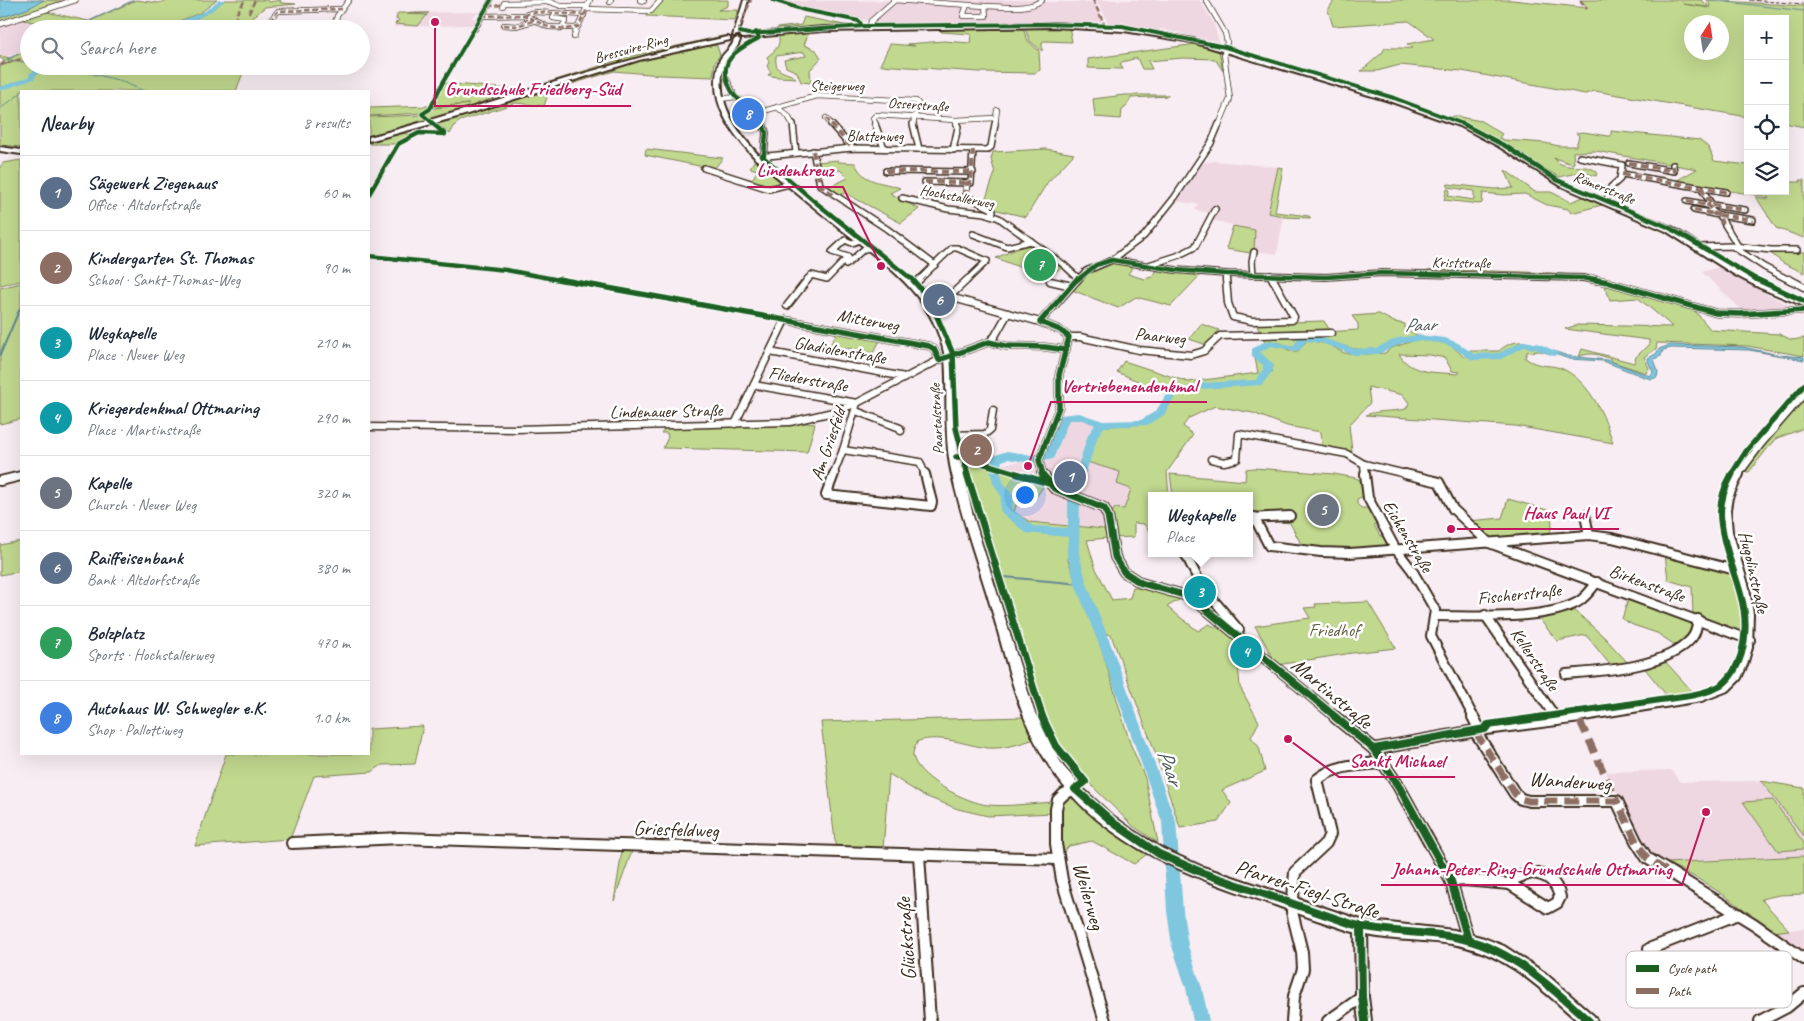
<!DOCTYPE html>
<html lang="en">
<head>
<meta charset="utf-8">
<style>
  :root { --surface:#fff; --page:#f6f6f7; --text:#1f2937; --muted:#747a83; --line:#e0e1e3; --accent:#0b8043 }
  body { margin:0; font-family:Caveat,sans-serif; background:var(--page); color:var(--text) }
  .controls { position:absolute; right:15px; top:15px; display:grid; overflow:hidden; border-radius:0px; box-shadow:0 5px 20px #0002 }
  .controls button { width:45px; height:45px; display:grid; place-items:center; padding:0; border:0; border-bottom:1px solid var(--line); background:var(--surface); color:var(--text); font:25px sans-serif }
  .compass { position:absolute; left:1684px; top:15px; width:45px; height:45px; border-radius:50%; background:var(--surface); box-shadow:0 5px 20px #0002; rotate:12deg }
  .you { position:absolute; left:1024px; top:494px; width:18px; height:18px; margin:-12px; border:4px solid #fff; border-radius:50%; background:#1a73e8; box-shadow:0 0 0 8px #1a73e833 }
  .badge { display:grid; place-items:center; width:32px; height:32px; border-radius:50%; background:var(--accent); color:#fff; font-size:16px; font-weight:700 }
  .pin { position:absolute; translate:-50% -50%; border:2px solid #fff; box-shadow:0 1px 5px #0006 }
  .popup { position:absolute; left:1148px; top:492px; width:105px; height:65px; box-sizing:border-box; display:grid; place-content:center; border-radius:0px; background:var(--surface); filter:drop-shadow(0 1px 4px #0005); font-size:16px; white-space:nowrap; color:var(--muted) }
  .popup b { font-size:19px; color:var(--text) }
  .popup::after { content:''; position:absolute; left:50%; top:100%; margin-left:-10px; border:10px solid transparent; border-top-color:var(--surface) }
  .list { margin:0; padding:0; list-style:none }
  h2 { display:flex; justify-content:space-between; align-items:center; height:65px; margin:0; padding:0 20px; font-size:21px }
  h2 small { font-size:16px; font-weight:400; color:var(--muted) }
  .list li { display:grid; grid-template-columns:32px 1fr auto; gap:15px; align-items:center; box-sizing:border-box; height:75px; padding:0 20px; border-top:1px solid var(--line) }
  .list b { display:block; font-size:19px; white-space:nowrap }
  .list p { margin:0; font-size:16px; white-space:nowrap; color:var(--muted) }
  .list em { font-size:16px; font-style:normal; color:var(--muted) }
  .icon { flex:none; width:28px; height:28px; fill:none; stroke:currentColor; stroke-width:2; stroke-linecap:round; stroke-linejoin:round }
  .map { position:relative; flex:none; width:1804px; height:1021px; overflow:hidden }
  .search { position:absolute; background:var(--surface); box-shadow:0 5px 20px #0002; left:20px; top:20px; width:350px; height:55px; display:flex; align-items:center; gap:12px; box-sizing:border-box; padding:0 18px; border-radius:28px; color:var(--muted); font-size:19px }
  .panel { position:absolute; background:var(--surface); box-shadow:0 5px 20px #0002; left:20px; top:90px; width:350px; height:665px; border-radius:0px }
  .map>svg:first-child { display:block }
  .built { fill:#efd7e2 }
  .green { fill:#c1d88f; stroke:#7e8156; fill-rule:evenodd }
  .water { fill:#7ec7de; stroke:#638891 }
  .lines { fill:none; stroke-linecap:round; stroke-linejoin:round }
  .stream-far1 { stroke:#638891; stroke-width:1 }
  .stream { stroke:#638891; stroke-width:2 }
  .river { fill:#7ec7de; fill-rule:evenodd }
  .minor-far4-casing { stroke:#3b2a1e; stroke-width:6 }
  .minor-far3-casing { stroke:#3b2a1e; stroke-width:8 }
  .minor-far2-casing { stroke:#3b2a1e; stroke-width:9 }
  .minor-far1-casing { stroke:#3b2a1e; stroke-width:12 }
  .minor-casing { stroke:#3b2a1e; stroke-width:14 }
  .tertiary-far1-casing { stroke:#3b2a1e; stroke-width:7 }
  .tertiary-casing { stroke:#3b2a1e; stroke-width:16 }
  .secondary-casing { stroke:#3b2a1e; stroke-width:4 }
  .minor-far4 { stroke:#fff; stroke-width:4.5 }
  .minor-far3 { stroke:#fff; stroke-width:5 }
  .minor-far2 { stroke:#fff; stroke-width:6 }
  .minor-far1 { stroke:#fff; stroke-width:8 }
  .minor { stroke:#fff; stroke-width:10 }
  .tertiary-far1 { stroke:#fff; stroke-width:5 }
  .tertiary { stroke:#fff; stroke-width:12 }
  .secondary { fill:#fff; fill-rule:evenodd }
  .rail { stroke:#3b2a1e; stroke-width:1; stroke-dasharray:4.5 2; stroke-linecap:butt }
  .quiet-far2 { stroke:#8d6e63; stroke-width:2.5; stroke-dasharray:5.5 2.5; stroke-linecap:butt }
  .quiet-far1 { stroke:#8d6e63; stroke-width:4; stroke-dasharray:7 4; stroke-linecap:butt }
  .quiet { stroke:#8d6e63; stroke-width:7; stroke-dasharray:14 7; stroke-linecap:butt }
  .cycleway-far4-casing { stroke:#fff; stroke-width:5.5 }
  .cycleway-far3-casing { stroke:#fff; stroke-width:6 }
  .cycleway-far2-casing { stroke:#fff; stroke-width:8 }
  .cycleway-far1-casing { stroke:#fff; stroke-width:10 }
  .cycleway-casing { stroke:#fff; stroke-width:11 }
  .cycleway-far4 { stroke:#1b5e20; stroke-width:4 }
  .cycleway-far3 { stroke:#1b5e20; stroke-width:4.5 }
  .cycleway-far2 { stroke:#1b5e20; stroke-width:5.5 }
  .cycleway-far1 { stroke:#1b5e20; stroke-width:7 }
  .cycleway { stroke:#1b5e20; stroke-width:8 }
  .labels { text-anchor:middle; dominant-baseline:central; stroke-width:5; stroke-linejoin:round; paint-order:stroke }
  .far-street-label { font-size:15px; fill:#3b2a1e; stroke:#fff }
  .street-label { font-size:18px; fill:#3b2a1e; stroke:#fff }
  .park-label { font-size:18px; fill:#635e40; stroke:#fff }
  .water-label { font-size:19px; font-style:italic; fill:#4f5958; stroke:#fff }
  .near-street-label { font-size:21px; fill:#3b2a1e; stroke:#fff }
  .near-water-label { font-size:22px; font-style:italic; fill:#4f5958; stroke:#fff }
  .key { fill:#fff; stroke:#c4bfbc; stroke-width:1 }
  .key-label { font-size:14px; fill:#3b2a1e }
  .leader { fill:none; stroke:#c2185b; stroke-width:2 }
  .callout-dot { fill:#c2185b; stroke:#fff; stroke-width:2 }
  .callout-label { font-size:19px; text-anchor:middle; font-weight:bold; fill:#c2185b; stroke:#fff; stroke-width:5; stroke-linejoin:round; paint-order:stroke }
</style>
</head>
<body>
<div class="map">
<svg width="1804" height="1021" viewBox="0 0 1804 1021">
  <rect width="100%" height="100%" fill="#f8edf2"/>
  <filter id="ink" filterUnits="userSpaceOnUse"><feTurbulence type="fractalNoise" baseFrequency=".02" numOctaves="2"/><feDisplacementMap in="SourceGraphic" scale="10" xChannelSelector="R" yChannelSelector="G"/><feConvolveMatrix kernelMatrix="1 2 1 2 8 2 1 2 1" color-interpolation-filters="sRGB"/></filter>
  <g filter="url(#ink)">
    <g class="built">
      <path d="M 1038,0 L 1039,2 L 1092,2 L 1100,13 L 1101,22 L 876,26 L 873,24 L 874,21 L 857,20 L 804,9 L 778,1 Z"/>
      <path d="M 1095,0 L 1200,0 L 1214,24 L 1219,42 L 1160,29 L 1159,32 L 1110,23 L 1107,22 L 1104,13 Z"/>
      <path d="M 481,12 L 471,17 L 478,19 L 474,25 L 394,27 L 396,13 Z"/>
      <path d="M 20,19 L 53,26 L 63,29 L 29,29 L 29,48 L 6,57 L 0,56 L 0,25 Z"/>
      <path d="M 1215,161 L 1278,167 L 1268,212 L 1284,216 L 1277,254 L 1254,251 L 1255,230 L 1215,221 L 1210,213 L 1195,210 L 1198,204 L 1173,201 L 1203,163 Z"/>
      <path d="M 1722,266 L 1763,292 L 1797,309 L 1745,313 L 1702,272 Z"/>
      <path d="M 1082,418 L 1096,424 L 1081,460 L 1120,472 L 1131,488 L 1124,509 L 1113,529 L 1030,522 L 1014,512 L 1017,503 L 1029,507 L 1006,471 L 993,465 L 1033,460 L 1054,454 L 1067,419 Z"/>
      <path d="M 982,436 L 992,446 L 983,461 L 964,456 L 961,441 L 964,440 L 963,437 Z"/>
      <path d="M 1671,770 L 1680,782 L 1761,781 L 1804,836 L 1804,856 L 1666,863 L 1658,861 L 1653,858 L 1642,841 L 1606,772 Z"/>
      <path d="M 1804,928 L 1804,953 L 1774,932 Z"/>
    </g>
    <g class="green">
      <path d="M 39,0 L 67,1 L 0,23 L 0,18 L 27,9 Z"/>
      <path d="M 136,0 L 158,3 L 169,0 L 217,0 L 200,13 L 158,29 L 73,29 Z"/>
      <path d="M 225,0 L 268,0 L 269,2 L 281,0 L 280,2 L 282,3 L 296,4 L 265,7 L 252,18 L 253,29 L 165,29 L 203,15 Z"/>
      <path d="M 662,0 L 728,0 L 728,6 L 718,10 L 738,10 L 735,20 L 646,16 Z"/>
      <path d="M 1331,0 L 1512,0 L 1588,8 L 1581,0 L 1701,0 L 1708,5 L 1708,7 L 1683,4 L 1709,8 L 1710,5 L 1707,0 L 1804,6 L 1804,127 L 1785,123 L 1785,19 L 1748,19 L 1748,117 L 1595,91 L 1585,94 L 1462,71 L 1400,65 L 1377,71 L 1361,71 L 1382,53 L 1385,48 C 1393,47 1406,49 1413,48 L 1407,44 L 1434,39 L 1409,21 L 1333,26 L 1328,10 L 1333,2 ZM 1692,22 L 1722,22 L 1722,52 L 1692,52 Z"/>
      <path d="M 42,11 L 88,21 L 70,29 L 63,29 L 20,19 Z"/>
      <path d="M 398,13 L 429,13 L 407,14 L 427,15 L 418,26 L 395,24 L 399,20 L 396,19 Z"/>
      <path d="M 804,17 L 849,26 L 776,30 L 777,28 L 801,25 Z"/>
      <path d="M 1020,26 L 1069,26 L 1072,42 L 1044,41 L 1042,42 L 1042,51 L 1030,41 L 1025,29 Z"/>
      <path d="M 984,28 L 1023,29 L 1028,41 L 1039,51 L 1040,70 L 1035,73 L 979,72 L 880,65 L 890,44 L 915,46 L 907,44 L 944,41 L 970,43 L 971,34 L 941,32 L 942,30 Z"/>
      <path d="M 809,32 L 804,45 L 816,50 L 821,58 L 810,70 L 811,83 L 801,82 L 797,72 L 786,67 L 784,60 L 806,56 L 804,52 L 776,56 C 774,75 786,70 796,78 C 786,77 778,78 768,75 L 771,73 L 767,66 L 769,62 L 767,57 C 775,50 782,46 778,34 Z"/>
      <path d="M 722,36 L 727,36 L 621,63 L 433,121 L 426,114 L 435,108 L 469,104 L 433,107 L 444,83 L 520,90 L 478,103 L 484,103 L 628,57 Z"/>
      <path d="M 710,44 L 717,46 L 720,55 L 715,62 L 713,77 L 661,75 L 614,71 L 549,91 L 544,106 L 516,103 L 460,121 L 455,125 L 450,134 L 436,123 L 622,65 Z"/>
      <path d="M 1196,44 L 1219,51 L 1223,71 L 1215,59 L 1183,58 L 1148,61 L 1152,69 L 1142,69 L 1137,58 L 1122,62 L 1120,64 L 1123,69 L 1088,68 L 1088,59 Z"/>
      <path d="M 29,50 L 29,66 L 244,66 L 244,70 L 236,91 L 21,91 L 21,147 L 0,145 L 0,66 L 14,62 L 1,65 L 4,60 L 0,58 L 0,56 L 10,58 Z"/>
      <path d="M 1124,95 L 1168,95 L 1168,96 L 1131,98 L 1126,107 L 1122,110 L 1121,119 L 1095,117 L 1093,99 Z"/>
      <path d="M 431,106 L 429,110 L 422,113 L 369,116 L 369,108 Z"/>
      <path d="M 422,115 L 430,122 L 369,137 L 369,117 Z"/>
      <path d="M 1454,116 L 1481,121 L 1502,134 L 1499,138 L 1504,140 L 1545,143 L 1559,146 L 1576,146 L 1579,136 L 1576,133 L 1583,132 L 1608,136 L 1611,136 L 1611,131 L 1700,140 L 1709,148 L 1714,161 L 1748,165 L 1748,191 L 1785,191 L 1785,182 L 1801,182 L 1800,180 L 1804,180 L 1804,238 L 1776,228 L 1756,197 L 1769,199 L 1768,197 L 1674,182 L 1697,169 L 1596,151 L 1573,152 L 1574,163 L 1572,164 L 1554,158 C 1565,173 1584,161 1597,172 L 1596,176 L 1581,172 L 1559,177 L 1503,144 L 1450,117 Z"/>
      <path d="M 405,133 L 412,135 L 397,144 L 369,144 L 369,140 Z"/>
      <path d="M 646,149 L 723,158 L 714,169 L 645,155 Z"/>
      <path d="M 1046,149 L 1074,154 L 1047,183 L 1026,217 L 997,210 L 974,197 L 986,198 L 995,173 L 991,159 L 993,152 Z"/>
      <path d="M 21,160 L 21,281 L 0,285 L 0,167 L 3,163 Z"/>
      <path d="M 838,160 L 838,162 L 855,163 C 864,184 881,181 900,188 L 890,193 L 919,209 L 901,223 L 845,193 L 836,196 L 826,188 L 848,178 L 840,170 L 819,172 L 817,162 Z"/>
      <path d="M 754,161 L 759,161 L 784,184 L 768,188 L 751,181 L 758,170 L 750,168 Z"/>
      <path d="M 1278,167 L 1283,168 L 1275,212 L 1309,216 L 1311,218 L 1284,217 L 1284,216 L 1268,213 Z"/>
      <path d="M 1505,170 L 1535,192 L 1551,192 L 1571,202 L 1583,197 L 1602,205 L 1571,213 L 1568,209 L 1547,205 L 1525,194 L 1504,195 L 1483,193 L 1482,203 L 1479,204 L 1444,200 L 1447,189 L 1450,190 L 1448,196 L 1474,200 L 1474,191 L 1447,187 L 1448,184 L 1494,189 L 1513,188 Z"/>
      <path d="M 1233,226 L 1255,230 L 1254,251 L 1251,253 L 1226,249 Z"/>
      <path d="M 1027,244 L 1062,267 L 1047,278 L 996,258 Z"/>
      <path d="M 1769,252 L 1804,252 L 1804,273 L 1783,263 Z"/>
      <path d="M 1111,263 L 1134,265 L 1128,274 L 1144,279 L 1152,277 L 1158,269 L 1202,273 L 1171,306 L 1136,297 L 1118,308 L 1072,290 L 1087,273 Z"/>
      <path d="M 1432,269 L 1552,273 L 1581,276 L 1420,272 Z"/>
      <path d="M 21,283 L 21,419 L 0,424 L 0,288 Z"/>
      <path d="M 1604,283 L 1694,310 L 1711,330 L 1779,334 L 1792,340 L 1804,338 L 1804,356 L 1747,346 L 1657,343 L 1656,349 L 1644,357 L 1649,368 L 1646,373 L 1610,361 L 1611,359 C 1600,355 1590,351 1579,357 L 1582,349 L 1634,363 L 1636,357 L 1649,344 L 1649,340 L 1565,329 L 1577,325 L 1672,327 L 1667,322 L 1638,298 L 1610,300 Z"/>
      <path d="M 1379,314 L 1394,322 L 1405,324 L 1405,328 L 1418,336 L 1400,339 L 1377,350 L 1354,349 L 1331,342 L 1307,338 L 1300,339 L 1295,347 C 1282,346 1279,339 1265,342 L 1262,336 L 1358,330 L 1358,324 L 1352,316 Z"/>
      <path d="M 1324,321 L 1331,332 L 1261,335 L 1256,323 Z"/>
      <path d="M 1201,324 L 1219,330 L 1207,345 L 1189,339 Z"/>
      <path d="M 838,331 L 881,339 L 873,353 L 830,345 Z"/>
      <path d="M 1419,339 L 1443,342 L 1451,345 L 1464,357 L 1466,351 L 1499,351 C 1512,339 1526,340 1542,347 L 1539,348 L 1554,355 L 1540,351 L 1527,352 L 1525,358 C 1540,369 1552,363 1565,370 C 1591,384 1605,417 1613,443 L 1515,426 L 1366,415 C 1378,410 1393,412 1406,409 L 1409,403 L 1403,395 L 1368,387 L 1370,403 L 1349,425 L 1352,451 L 1350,453 L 1322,447 L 1321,432 L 1287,426 L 1253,413 L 1215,406 L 1189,418 L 1183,426 L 1193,435 L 1167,472 L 1169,496 L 1151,496 L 1151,534 L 1144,524 L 1134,523 L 1134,537 L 1113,538 L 1110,516 L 1115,508 L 1124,509 L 1131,489 L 1117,484 L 1120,472 L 1087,462 L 1100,426 C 1127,425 1168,429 1173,393 L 1167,394 L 1117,372 L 1124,361 L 1188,382 L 1258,373 L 1255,358 L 1266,364 L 1266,371 L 1272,372 L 1273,365 L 1258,353 L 1263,348 L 1274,343 L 1291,351 L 1298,351 L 1307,340 L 1328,344 L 1344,353 L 1366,354 L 1385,353 L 1391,348 ZM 1399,354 L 1430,355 L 1445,358 L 1452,371 L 1460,372 L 1458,374 C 1437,372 1411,375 1399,354 Z"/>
      <path d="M 1804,399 L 1804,428 L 1775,439 L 1749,472 L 1746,472 L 1751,461 Z"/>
      <path d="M 797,422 L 815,424 L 807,452 L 663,448 L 668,437 L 667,433 L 661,433 L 666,427 Z"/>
      <path d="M 957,461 L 961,461 L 1018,660 L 1035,707 L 1043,729 L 1055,749 L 1076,776 L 1074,779 L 1052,754 L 1028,706 Z"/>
      <path d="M 965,462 L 986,464 L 1038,482 L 1043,487 L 1029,507 L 1017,503 L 1014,512 L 1030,522 L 1069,526 L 1068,560 L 1102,650 L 1130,743 L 1145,778 L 1158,843 L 1133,826 L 1093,787 L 1068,760 L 1051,731 L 1034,685 L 1000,576 L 992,540 Z"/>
      <path d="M 1254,468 L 1334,474 L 1356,478 L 1363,482 L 1364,496 L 1357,499 L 1357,504 L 1361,508 L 1368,508 L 1378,524 L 1374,525 L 1380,536 L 1384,536 L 1388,546 C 1359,549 1331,552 1302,546 L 1290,523 L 1281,522 L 1276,514 L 1249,515 L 1249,496 L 1173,496 L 1170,474 L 1245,481 L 1246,469 Z"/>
      <path d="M 1508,499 L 1551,511 L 1552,527 L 1549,534 L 1491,540 L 1468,521 L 1502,518 Z"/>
      <path d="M 1075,526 L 1104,529 L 1107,538 L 1087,540 L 1095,567 L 1112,600 L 1130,598 L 1133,587 L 1182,598 L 1167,607 L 1198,631 L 1209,624 L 1228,633 L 1238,642 L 1232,646 L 1244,658 L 1238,663 L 1240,687 L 1259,722 L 1251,737 L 1259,747 L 1265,771 L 1222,790 L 1231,803 L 1218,822 L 1180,828 L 1155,752 L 1111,635 L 1099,631 L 1083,589 L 1075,563 Z"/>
      <path d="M 21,541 L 21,571 L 0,575 L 0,545 Z"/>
      <path d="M 1665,554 L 1729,571 L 1733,574 L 1743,611 L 1744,631 L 1737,631 L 1693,615 L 1692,587 L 1668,580 Z"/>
      <path d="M 1623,594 L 1692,619 C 1691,633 1686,637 1675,645 L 1657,633 L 1633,625 L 1622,619 L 1628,600 Z"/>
      <path d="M 1368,602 L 1396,648 L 1352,653 L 1277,665 L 1255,626 L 1310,618 L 1304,608 L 1316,607 L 1315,604 Z"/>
      <path d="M 1572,608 L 1604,637 L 1628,663 L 1611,666 L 1586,635 L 1557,641 L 1536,615 Z"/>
      <path d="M 1663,659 L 1692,691 L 1667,696 L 1642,665 Z"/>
      <path d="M 1026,717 L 1035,739 C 1019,744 1005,749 988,748 C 964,745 942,734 918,741 C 915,747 911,753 914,759 C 921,780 968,803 988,805 C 1009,807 1033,803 1054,802 L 1053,813 L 988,816 L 958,809 L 922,795 L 889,774 L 883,849 L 838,848 L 835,841 L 821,722 Z"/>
      <path d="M 423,726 L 415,764 L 382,765 L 372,772 L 314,776 L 290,839 L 195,846 L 226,754 L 369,754 L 369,729 Z"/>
      <path d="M 1761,781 L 1804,788 L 1804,836 Z"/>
      <path d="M 1069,798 L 1081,802 L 1147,854 L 1134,864 L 1092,841 L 1069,846 L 1061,855 L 1058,800 Z"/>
      <path d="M 1773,800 L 1804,843 L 1804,849 L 1778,851 L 1743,802 Z"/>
      <path d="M 622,851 L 632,851 L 614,901 Z"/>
      <path d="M 1804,856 L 1804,894 L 1779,895 L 1761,899 L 1789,930 L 1774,932 C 1740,906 1706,880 1666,863 Z"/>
    </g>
    <g class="water">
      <path d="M 0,0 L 44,0 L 27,9 L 0,18 Z"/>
      <path d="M 1670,345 L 1743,347 L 1779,355 L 1804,357 L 1804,360 L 1749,350 L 1671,348 L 1663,350 L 1661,356 L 1654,359 L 1658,372 L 1657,377 L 1652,379 L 1644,377 L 1603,361 L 1569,359 L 1538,348 L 1542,347 L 1568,356 L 1607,360 L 1650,376 L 1653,372 L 1648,361 L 1648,358 L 1656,354 L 1659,349 Z"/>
    </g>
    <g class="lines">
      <g class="stream-far1">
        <path d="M 1710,0 L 1804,11"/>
        <path d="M 72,29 L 134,0"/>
        <path d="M 7,59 L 29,63"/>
        <path d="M 53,66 L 62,68"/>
        <path d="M 0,67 L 7,59 L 29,49"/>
        <path d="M 64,67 L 118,80 L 144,91"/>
        <path d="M 0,109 L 21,93"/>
      </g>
      <g class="stream">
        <path d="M 0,355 L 21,306"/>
        <path d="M 1004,577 L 1081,584"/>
      </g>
      <g class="river">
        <path d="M 219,0 L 225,0 C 211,14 181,29 161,29 L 205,11 Z"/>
        <path d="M 55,66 L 71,66 L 40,73 L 36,75 L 34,79 L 0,91 L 0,87 L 29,77 L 30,73 L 36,70 Z"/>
        <path d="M 1305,335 L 1326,339 L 1355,349 L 1376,348 L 1398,338 L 1418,335 L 1445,338 L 1458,343 L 1474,354 L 1499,353 L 1523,341 L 1540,344 L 1559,353 L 1554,356 L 1535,349 L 1524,347 L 1501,359 L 1472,360 L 1452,347 L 1440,343 L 1418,341 L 1403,343 L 1378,354 L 1354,355 L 1321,343 L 1306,341 L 1300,350 L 1297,351 L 1271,346 L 1260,352 L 1273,364 L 1273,370 L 1262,385 L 1201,389 L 1175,397 L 1164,415 L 1147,425 L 1104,427 L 1098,436 L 1084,478 L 1080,479 L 1075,475 L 1088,435 L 1095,425 L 1083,420 L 1069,420 L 1053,459 L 1031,463 L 1008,459 L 1002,461 L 1000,469 L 1003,482 L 1013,496 L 1012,509 L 1033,526 L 1068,528 L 1068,495 L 1072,483 L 1077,479 L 1082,483 L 1080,495 L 1079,554 L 1087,584 L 1113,650 L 1176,822 L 1183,911 L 1188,946 L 1202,988 L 1209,1021 L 1193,1021 L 1186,988 L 1172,946 L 1167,911 L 1162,822 L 1101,650 L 1075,584 L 1067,554 L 1068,537 L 1026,533 L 1002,513 L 1000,510 L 1001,496 L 993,483 L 990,469 L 993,456 L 1007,451 L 1031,455 L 1045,453 L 1061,415 L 1079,413 L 1103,421 L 1141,420 L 1156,411 L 1167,393 L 1200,383 L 1256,380 L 1263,370 L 1263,365 L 1252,357 L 1252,349 C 1275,333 1272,344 1294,345 L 1298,338 Z"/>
      </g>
      <defs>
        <g id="minor-far4">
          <path d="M 545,0 L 561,6 L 588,6"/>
          <path d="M 640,0 L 644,1"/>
          <path d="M 893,0 L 985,6 L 986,16 L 963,16 L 967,5"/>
          <path d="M 1206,0 L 1225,33 L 1227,42 L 1224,54 L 1230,99 L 1219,125"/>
          <path d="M 610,2 L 611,0"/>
          <path d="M 503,6 L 504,3 L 547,2"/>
          <path d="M 985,6 C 1002,6 1028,11 1042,0"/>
          <path d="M 587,9 L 651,11 L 660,1"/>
          <path d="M 524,15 L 535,12 L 584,15"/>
          <path d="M 482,16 L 524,15 L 548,27 L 575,28 L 578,27 L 590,0"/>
          <path d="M 553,18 L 566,20 L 561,29"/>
          <path d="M 504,25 L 516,26 L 533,21"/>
          <path d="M 284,29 L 270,21 L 278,11 L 342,9"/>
          <path d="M 292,29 L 335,25"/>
          <path d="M 334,29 L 337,16 L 349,0"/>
          <path d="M 475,29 L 491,0"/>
          <path d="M 869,29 L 871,21 L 895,0"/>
          <path d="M 574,37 L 577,27"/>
          <path d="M 726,77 L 735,97"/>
          <path d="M 720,99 L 735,97 L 760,112 L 764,125"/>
          <path d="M 777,107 L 788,116 L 793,125"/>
          <path d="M 760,112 L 817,96 L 916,101 L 918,103 L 913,125"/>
          <path d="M 826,118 L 832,125"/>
          <path d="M 955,120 L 957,125"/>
          <path d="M 876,125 L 873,118 L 876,115 L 955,120 L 996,118"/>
          <path d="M 995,125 L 997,110"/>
        </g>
        <g id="minor-far3">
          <path d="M 763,124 L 766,133 L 764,155"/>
          <path d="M 793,124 L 796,153"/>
          <path d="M 831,124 L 852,148"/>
          <path d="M 875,124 L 884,148"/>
          <path d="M 913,124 L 919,149"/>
          <path d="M 953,150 L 958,127 L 957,124"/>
          <path d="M 973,150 L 971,183 L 967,183 L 966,193 L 970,198 L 992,209 L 993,212 L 990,215"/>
          <path d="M 813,151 L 820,185 L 887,229 L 935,265"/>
          <path d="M 757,157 L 852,148 L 987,150 L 991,147 L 995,124"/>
          <path d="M 1580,157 L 1622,165 L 1620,179 L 1611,187 L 1606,202"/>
          <path d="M 1629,163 L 1674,171 L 1673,165"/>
          <path d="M 704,168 L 769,189 L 789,184"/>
          <path d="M 886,171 L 973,172"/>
          <path d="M 1622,174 L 1726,192"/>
          <path d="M 925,182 L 967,183"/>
          <path d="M 1701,188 L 1712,205 L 1708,205 L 1714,214 L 1719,215 L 1738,246"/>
          <path d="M 902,198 L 948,209 L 985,213 L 999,218 L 1064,265 L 1078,278"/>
          <path d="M 1687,201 L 1708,205"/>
          <path d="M 1712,205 L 1745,210"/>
          <path d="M 1694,210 L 1714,214"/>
          <path d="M 1719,215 L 1753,220"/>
          <path d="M 973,234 L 1007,247 L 1031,241"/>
          <path d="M 1734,246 L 1771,250 L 1797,250"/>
          <path d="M 1699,247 L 1732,246 L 1764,267 L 1791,281"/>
          <path d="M 1112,260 L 1176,270 L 1226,274 L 1326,277 L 1382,273 L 1583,278 L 1599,281"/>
          <path d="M 846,265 L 864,249 L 870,248"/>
          <path d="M 1149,265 L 1177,256 L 1195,247 L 1215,209"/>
          <path d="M 1226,274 L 1226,281"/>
          <path d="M 1253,275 L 1252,261 L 1254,252"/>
          <path d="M 1270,275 L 1273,281"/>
          <path d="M 807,281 L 811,275 L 827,279 L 848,257 L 832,252 L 845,240 L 852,243 L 860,240"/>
          <path d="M 918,281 L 952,248 L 957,248 L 987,261 L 966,281"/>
          <path d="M 1077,281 L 1086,271 L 1112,260 L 1144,236 L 1175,197 L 1211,143 L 1219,124"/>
        </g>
        <g id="minor-far2">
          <path d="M 1226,279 L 1228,303 L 1233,317 L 1252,321 L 1292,320 L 1294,317 L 1273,279"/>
          <path d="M 1592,279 L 1608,282 L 1716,313 L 1740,314 L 1804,310"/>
          <path d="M 1789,279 L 1804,287"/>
          <path d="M 1050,281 L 1072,286"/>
          <path d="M 914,285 L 920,279"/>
          <path d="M 918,291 L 928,291 L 1040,322 L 1060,330 L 1069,337 L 1059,375 L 1059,407 L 1039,460 L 1043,475"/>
          <path d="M 949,297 L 968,279"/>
          <path d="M 787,306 L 808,279"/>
          <path d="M 1040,322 L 1078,279"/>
          <path d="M 1069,337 L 1080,337 L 1139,350 L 1191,355 L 1204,351 L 1220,336 L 1331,333"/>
          <path d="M 989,342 L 995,336 L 1008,313"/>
          <path d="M 770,352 L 905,377"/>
          <path d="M 754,385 L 857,403 L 843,450"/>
          <path d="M 856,411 L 900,428 L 901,431"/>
          <path d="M 735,424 L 785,320 L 929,346 L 934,349 L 939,360"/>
          <path d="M 369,427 L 516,429 L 790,422 L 837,411 L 857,403 L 939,360 L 989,342 L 1006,346 L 1045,347 L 1066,350"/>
          <path d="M 952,435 L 985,434 L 990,430 L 993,410"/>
          <path d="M 843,450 L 920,462 L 925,475"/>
          <path d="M 1211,459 L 1224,462 L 1237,459 L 1239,434 L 1347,454 L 1364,464 L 1365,475"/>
          <path d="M 1364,464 L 1410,475"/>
          <path d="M 833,475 L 843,450"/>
          <path d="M 1738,475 L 1761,444 L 1804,394"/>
        </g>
        <g id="minor-far1">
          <path d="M 834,474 L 826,495 L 931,506 L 932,502 L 925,474"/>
          <path d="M 1042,474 L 1054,488 L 1104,508 L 1108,516 L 1115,557 L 1124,572 L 1141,583 L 1191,597 L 1337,718"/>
          <path d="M 1365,474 L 1368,498 L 1395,548 L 1412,570 L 1435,610 L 1431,636 L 1474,718"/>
          <path d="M 1405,474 L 1439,482 L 1453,509 L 1489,543 L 1750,640"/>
          <path d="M 0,481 L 21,476"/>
          <path d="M 1585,515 L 1589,535"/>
          <path d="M 1254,517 L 1269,546 L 1321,552 L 1350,553 L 1589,535 L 1612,538 L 1739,571"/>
          <path d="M 1249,518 L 1290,516"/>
          <path d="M 1185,553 L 1201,585 L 1239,630"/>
          <path d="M 1485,615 L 1556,718"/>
          <path d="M 1435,616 C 1473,616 1545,621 1578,602 C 1586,597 1592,589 1597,582"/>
          <path d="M 1566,674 C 1601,671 1665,668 1690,640 C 1696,635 1697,626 1698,619"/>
          <path d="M 1571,718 L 1701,697 L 1727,687 L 1737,677 L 1743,664 L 1748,647 L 1749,614 L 1745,588 L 1728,532 L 1726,509 L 1728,497 L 1739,474"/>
        </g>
        <g id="minor">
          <path d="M 1335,717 L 1374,749 L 1399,787 L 1451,881 L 1468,940"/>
          <path d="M 1473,717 L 1480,730"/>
          <path d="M 1555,717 L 1557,720"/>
          <path d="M 1475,731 L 1515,794 L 1521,799 L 1529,801 L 1617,801 L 1636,841 L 1647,858 L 1754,924 L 1804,959"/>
          <path d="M 1374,749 L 1486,729 L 1580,717"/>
          <path d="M 1075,789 L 1064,794 L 1058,800 L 1056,809 L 1056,844 L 1062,880 L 1105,1021"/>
          <path d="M 292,843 L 400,838 L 1058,859"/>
          <path d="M 919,855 L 930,1021"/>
          <path d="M 1531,873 C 1547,874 1556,881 1560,897 L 1557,903 L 1548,908 L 1510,884 L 1516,878 Z"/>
          <path d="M 1451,881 L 1464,880 L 1510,884"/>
          <path d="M 1649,949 L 1738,914"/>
          <path d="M 1292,1021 L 1294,996 L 1303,969 L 1302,952 L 1292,912 L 1295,872 L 1326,843 L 1330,834 L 1317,780 C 1335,764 1360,765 1383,763"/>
          <path d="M 1328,1021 L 1362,997"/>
          <path d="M 1760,1021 L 1787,1007 L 1804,993"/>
        </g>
        <path id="tertiary-far1" d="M 0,24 L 75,0"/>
        <path id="tertiary" d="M 1361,927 L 1362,997 L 1365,1021"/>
        <g id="secondary">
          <path d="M 744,0 L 748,0 L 738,35 L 733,36 Z"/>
          <path d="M 1054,23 L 1124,27 L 1193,39 L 1393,99 L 1466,125 L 1502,144 L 1565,184 L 1672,227 L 1741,271 L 1804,301 L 1804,306 L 1760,288 L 1735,275 L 1666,231 L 1561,186 L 1498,146 L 1462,127 L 1389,101 L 1192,42 L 1124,31 L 1054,27 L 823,31 L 743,38 L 740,36 L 743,34 L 823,27 Z"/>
          <path d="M 728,37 L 730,38 L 730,40 L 639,60 L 461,116 L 369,141 L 369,137 C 489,106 606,61 728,37 Z"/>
          <path d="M 737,38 L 740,40 C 737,51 728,54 725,62 C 712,101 738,133 763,160 C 791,182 819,205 847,227 C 894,264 940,294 953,357 L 958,452 L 973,516 L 1034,711 L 1052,748 L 1063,766 L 1084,790 L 1109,813 L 1135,832 L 1163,849 L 1203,867 L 1361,920 L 1454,930 L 1484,938 L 1504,946 L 1545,973 L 1594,1016 L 1597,1021 L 1578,1021 C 1540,988 1504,952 1452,944 C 1418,939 1383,941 1350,931 C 1322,922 1294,912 1267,902 C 1180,873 1091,839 1043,756 C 1017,712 1007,662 993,614 C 979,565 960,516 950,465 C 944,430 948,393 945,357 C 933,295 888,266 842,230 C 814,207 786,185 759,162 C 732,134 707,103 719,62 C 722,53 732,49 734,40 Z"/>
          <path d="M 0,147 L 21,150 L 21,154 L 0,151 Z"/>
        </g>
      </defs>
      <use href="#minor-far4" class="minor-far4-casing"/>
      <use href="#minor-far3" class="minor-far3-casing"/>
      <use href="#minor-far2" class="minor-far2-casing"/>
      <use href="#minor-far1" class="minor-far1-casing"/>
      <use href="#minor" class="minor-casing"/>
      <use href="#tertiary-far1" class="tertiary-far1-casing"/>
      <use href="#tertiary" class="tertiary-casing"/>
      <use href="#secondary" class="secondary-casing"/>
      <use href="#minor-far4" class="minor-far4"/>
      <use href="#minor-far3" class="minor-far3"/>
      <use href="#minor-far2" class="minor-far2"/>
      <use href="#minor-far1" class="minor-far1"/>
      <use href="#minor" class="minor"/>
      <use href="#tertiary-far1" class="tertiary-far1"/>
      <use href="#tertiary" class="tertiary"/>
      <use href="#secondary" class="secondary"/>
      <path class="rail" d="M 1749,0 L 1804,4"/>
      <g class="quiet-far2">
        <path d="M 1093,0 L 1106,28"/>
        <path d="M 1580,0 L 1587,9"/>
        <path d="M 488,6 L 503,5"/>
        <path d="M 249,13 L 255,0"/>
        <path d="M 524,15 L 535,12 L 584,15"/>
        <path d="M 482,16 L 524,15 L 548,27 L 566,29 L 578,27 L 587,9"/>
        <path d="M 504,25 L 516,26 L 533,21"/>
        <path d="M 244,27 L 245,22"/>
        <path d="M 235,29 L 237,13 L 245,0"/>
        <path d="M 284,29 L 270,21 L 278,11 L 342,9"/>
        <path d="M 292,29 L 335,25"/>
        <path d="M 740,32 L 739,28 L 751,0"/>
        <path d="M 0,65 L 29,57"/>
        <path d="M 826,118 L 832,125"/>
      </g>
      <g class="quiet-far1">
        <path d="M 831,124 L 852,148"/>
        <path d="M 973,150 L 971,183 L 967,183 L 966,193 L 970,198 L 978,202"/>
        <path d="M 813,151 L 820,185 L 835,196"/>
        <path d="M 1629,163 L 1674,171 L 1673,165"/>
        <path d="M 886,171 L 973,172"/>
        <path d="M 1622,174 L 1726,192"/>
        <path d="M 925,182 L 967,183"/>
        <path d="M 1701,188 L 1712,205 L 1708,205 L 1714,214 L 1719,215 L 1722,224"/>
        <path d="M 1687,201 L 1708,205"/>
        <path d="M 1712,205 L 1745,210"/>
        <path d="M 1694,210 L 1714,214"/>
        <path d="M 1719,215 L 1753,220"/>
      </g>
      <g class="quiet">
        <path d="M 1580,721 L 1617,801"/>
        <path d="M 1475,731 L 1515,794 L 1521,799 L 1529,801 L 1617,801 L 1636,841 L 1647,858 L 1671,874"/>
      </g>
      <defs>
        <g id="cycleway-far4">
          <path d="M 773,0 L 804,10 L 859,21 L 861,24"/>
          <path d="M 740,32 L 748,34 L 865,26 L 1042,24 L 1122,26 L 1225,47 L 1394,98 L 1466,125"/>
          <path d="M 756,32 L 759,38 C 742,48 720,57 727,80 C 729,86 732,93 736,97 C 743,104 752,107 760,112 L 764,125"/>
          <path d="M 435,125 L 422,114 L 430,109 L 442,84 L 491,0"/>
        </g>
        <g id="cycleway-far3">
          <path d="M 433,124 L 445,134"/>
          <path d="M 1463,124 L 1507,147 L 1557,180 L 1668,227 L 1759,281"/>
          <path d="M 762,156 L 764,155 L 766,133 L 763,124"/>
          <path d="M 762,156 L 814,201 L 914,281"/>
          <path d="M 369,194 L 398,144 L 419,133 L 445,134"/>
          <path d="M 369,256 L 506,270 L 565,281"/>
          <path d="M 1076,281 L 1096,265 L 1112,260 L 1176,270 L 1226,274 L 1326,277 L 1382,273 L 1583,278 L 1599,281"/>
        </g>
        <g id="cycleway-far2">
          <path d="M 558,279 L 929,346 L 934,349 L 939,360 L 989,342 L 1006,346 L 1045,347 L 1066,350"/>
          <path d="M 912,279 L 930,300 L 953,354 L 956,428 L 968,475"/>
          <path d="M 1592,279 L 1608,282 L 1716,313 L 1740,314 L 1804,310"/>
          <path d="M 1756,279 L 1804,301"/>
          <path d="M 956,457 L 962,457 L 1022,475"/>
          <path d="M 1043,475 L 1039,460 L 1059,407 L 1059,375 L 1069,337 L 1060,330 L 1040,322 L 1077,279"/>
          <path d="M 1731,475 L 1747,450 L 1804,385"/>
        </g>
        <g id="cycleway-far1">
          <path d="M 967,474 L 1043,718"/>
          <path d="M 1017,474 L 1048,483"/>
          <path d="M 1042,474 L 1054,488 L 1104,508 L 1108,516 L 1115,557 L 1124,572 L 1141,583 L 1191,597 L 1337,718"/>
          <path d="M 1536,718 C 1576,712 1617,706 1657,700 C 1677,697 1701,696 1720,686 C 1731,679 1737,667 1741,655 C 1756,601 1726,571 1721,521 C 1719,505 1724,488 1732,474"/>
        </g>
        <g id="cycleway">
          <path d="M 1042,717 L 1056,746 L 1085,782 L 1075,789 L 1115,824 L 1159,854 L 1203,873 L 1352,924 C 1385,933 1420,931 1454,937 C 1510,947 1548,985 1589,1021"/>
          <path d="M 1335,717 L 1374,749 L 1399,787 L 1451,881 L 1468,940"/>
          <path d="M 1374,749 L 1485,729 L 1488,725 L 1545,717"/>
          <path d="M 1361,927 L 1362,997 L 1365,1021"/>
        </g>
      </defs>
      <use href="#cycleway-far4" class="cycleway-far4-casing"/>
      <use href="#cycleway-far3" class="cycleway-far3-casing"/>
      <use href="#cycleway-far2" class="cycleway-far2-casing"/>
      <use href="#cycleway-far1" class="cycleway-far1-casing"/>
      <use href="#cycleway" class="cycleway-casing"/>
      <use href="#cycleway-far4" class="cycleway-far4"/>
      <use href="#cycleway-far3" class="cycleway-far3"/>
      <use href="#cycleway-far2" class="cycleway-far2"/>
      <use href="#cycleway-far1" class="cycleway-far1"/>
      <use href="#cycleway" class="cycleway"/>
    </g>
  </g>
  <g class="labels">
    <g class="far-street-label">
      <text transform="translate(631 49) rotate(-15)">Bressuire-Ring</text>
      <text x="837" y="86">Steigerweg</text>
      <text transform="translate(918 105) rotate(4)">Osserstraße</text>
      <text x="875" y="136">Blattenweg</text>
      <text transform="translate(1604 188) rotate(22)">Römerstraße</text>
      <text transform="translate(957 197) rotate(11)">Hochstallerweg</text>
      <text transform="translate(1461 263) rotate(1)">Kriststraße</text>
      <text transform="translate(937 419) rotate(-93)">Paartalstraße</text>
    </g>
    <g class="street-label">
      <text transform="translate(868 320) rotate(10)">Mitterweg</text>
      <text transform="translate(1160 336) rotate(6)">Paarweg</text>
      <text transform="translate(840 350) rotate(10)">Gladiolenstraße</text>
      <text transform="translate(808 379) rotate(10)">Fliederstraße</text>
      <text transform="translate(666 411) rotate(-1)">Lindenauer Straße</text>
      <text transform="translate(828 444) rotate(-71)">Am Griesfeld</text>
      <text transform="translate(1408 536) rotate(59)">Eichenstraße</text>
      <text transform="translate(1754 572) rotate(77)">Hugolinstraße</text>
      <text transform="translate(1647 583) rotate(20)">Birkenstraße</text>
      <text transform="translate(1519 594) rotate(-6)">Fischerstraße</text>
      <text transform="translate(1535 659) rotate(56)">Kellerstraße</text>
    </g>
    <g class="park-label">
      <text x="1334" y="630">Friedhof</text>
    </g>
    <g class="water-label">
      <text transform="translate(1420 325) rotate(-1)">Paar</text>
    </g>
    <g class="near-street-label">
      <text transform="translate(1332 693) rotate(40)">Martinstraße</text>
      <text transform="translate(1570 781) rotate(4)">Wanderweg</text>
      <text transform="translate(676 829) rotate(2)">Griesfeldweg</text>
      <text transform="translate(1307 889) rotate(18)">Pfarrer-Fiegl-Straße</text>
      <text transform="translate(1089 896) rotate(74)">Weilerweg</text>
      <text transform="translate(906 939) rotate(-94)">Glückstraße</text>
    </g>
    <g class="near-water-label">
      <text transform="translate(1170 767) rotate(70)">Paar</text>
    </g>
  </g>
  <rect x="1626" y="951" width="166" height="57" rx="8" class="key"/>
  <rect x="1636" y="965" width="23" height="7" fill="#1b5e20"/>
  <rect x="1636" y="988" width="23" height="6" fill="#8d6e63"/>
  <g class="key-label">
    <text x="1668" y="973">Cycle path</text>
    <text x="1668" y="996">Path</text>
  </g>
  <path class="leader" d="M435 22L435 106H631M881 266L843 187H747M1028 466L1051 402H1207M1451 529L1513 529H1619M1288 739L1339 777H1455M1706 812L1682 885H1381"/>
  <g class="callout-dot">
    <circle cx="435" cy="22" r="5"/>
    <circle cx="881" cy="266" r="5"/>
    <circle cx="1028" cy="466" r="5"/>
    <circle cx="1451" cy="529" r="5"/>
    <circle cx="1288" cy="739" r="5"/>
    <circle cx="1706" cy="812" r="5"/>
  </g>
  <g class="callout-label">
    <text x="533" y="95">Grundschule Friedberg-Süd</text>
    <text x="795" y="176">Lindenkreuz</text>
    <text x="1129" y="392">Vertriebenendenkmal</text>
    <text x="1566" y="519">Haus Paul VI</text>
    <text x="1397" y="767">Sankt Michael</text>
    <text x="1532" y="875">Johann-Peter-Ring-Grundschule Ottmaring</text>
  </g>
</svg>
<div class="controls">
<button>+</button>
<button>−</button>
<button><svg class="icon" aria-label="locate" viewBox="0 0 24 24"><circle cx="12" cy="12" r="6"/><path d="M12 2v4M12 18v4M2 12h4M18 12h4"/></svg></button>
<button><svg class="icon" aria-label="layers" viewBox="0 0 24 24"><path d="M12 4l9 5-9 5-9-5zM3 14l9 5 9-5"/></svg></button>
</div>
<svg class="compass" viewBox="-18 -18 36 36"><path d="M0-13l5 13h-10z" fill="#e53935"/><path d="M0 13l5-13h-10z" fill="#747a83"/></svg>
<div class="you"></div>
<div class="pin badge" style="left:1070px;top:477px;background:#5c6f8a">1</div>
<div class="pin badge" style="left:976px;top:450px;background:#8d6e63">2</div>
<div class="pin badge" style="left:1200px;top:592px;background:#0f9aa8">3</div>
<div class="popup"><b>Wegkapelle</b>Place</div>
<div class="pin badge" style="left:1246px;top:652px;background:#0f9aa8">4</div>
<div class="pin badge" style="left:1323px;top:510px;background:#6b7280">5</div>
<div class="pin badge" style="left:939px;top:300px;background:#5c6f8a">6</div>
<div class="pin badge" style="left:1040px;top:265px;background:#2e9e5b">7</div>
<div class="pin badge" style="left:748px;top:114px;background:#3f7fe0">8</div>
<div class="search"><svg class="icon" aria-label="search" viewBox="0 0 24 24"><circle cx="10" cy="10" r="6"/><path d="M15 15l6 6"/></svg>Search here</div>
<section class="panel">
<h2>Nearby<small>8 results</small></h2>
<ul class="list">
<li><span class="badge" style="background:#5c6f8a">1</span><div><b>Sägewerk Ziegenaus</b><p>Office · Altdorfstraße</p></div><em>60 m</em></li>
<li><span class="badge" style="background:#8d6e63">2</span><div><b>Kindergarten St. Thomas</b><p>School · Sankt-Thomas-Weg</p></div><em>90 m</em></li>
<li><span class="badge" style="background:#0f9aa8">3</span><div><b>Wegkapelle</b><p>Place · Neuer Weg</p></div><em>210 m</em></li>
<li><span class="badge" style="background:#0f9aa8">4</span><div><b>Kriegerdenkmal Ottmaring</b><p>Place · Martinstraße</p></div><em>290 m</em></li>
<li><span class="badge" style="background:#6b7280">5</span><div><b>Kapelle</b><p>Church · Neuer Weg</p></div><em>320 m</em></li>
<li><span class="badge" style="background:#5c6f8a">6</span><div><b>Raiffeisenbank</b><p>Bank · Altdorfstraße</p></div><em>380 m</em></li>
<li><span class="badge" style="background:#2e9e5b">7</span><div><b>Bolzplatz</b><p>Sports · Hochstallerweg</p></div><em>470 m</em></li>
<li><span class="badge" style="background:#3f7fe0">8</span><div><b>Autohaus W. Schwegler e.K.</b><p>Shop · Pallottiweg</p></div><em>1.0 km</em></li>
</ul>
</section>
</div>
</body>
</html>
